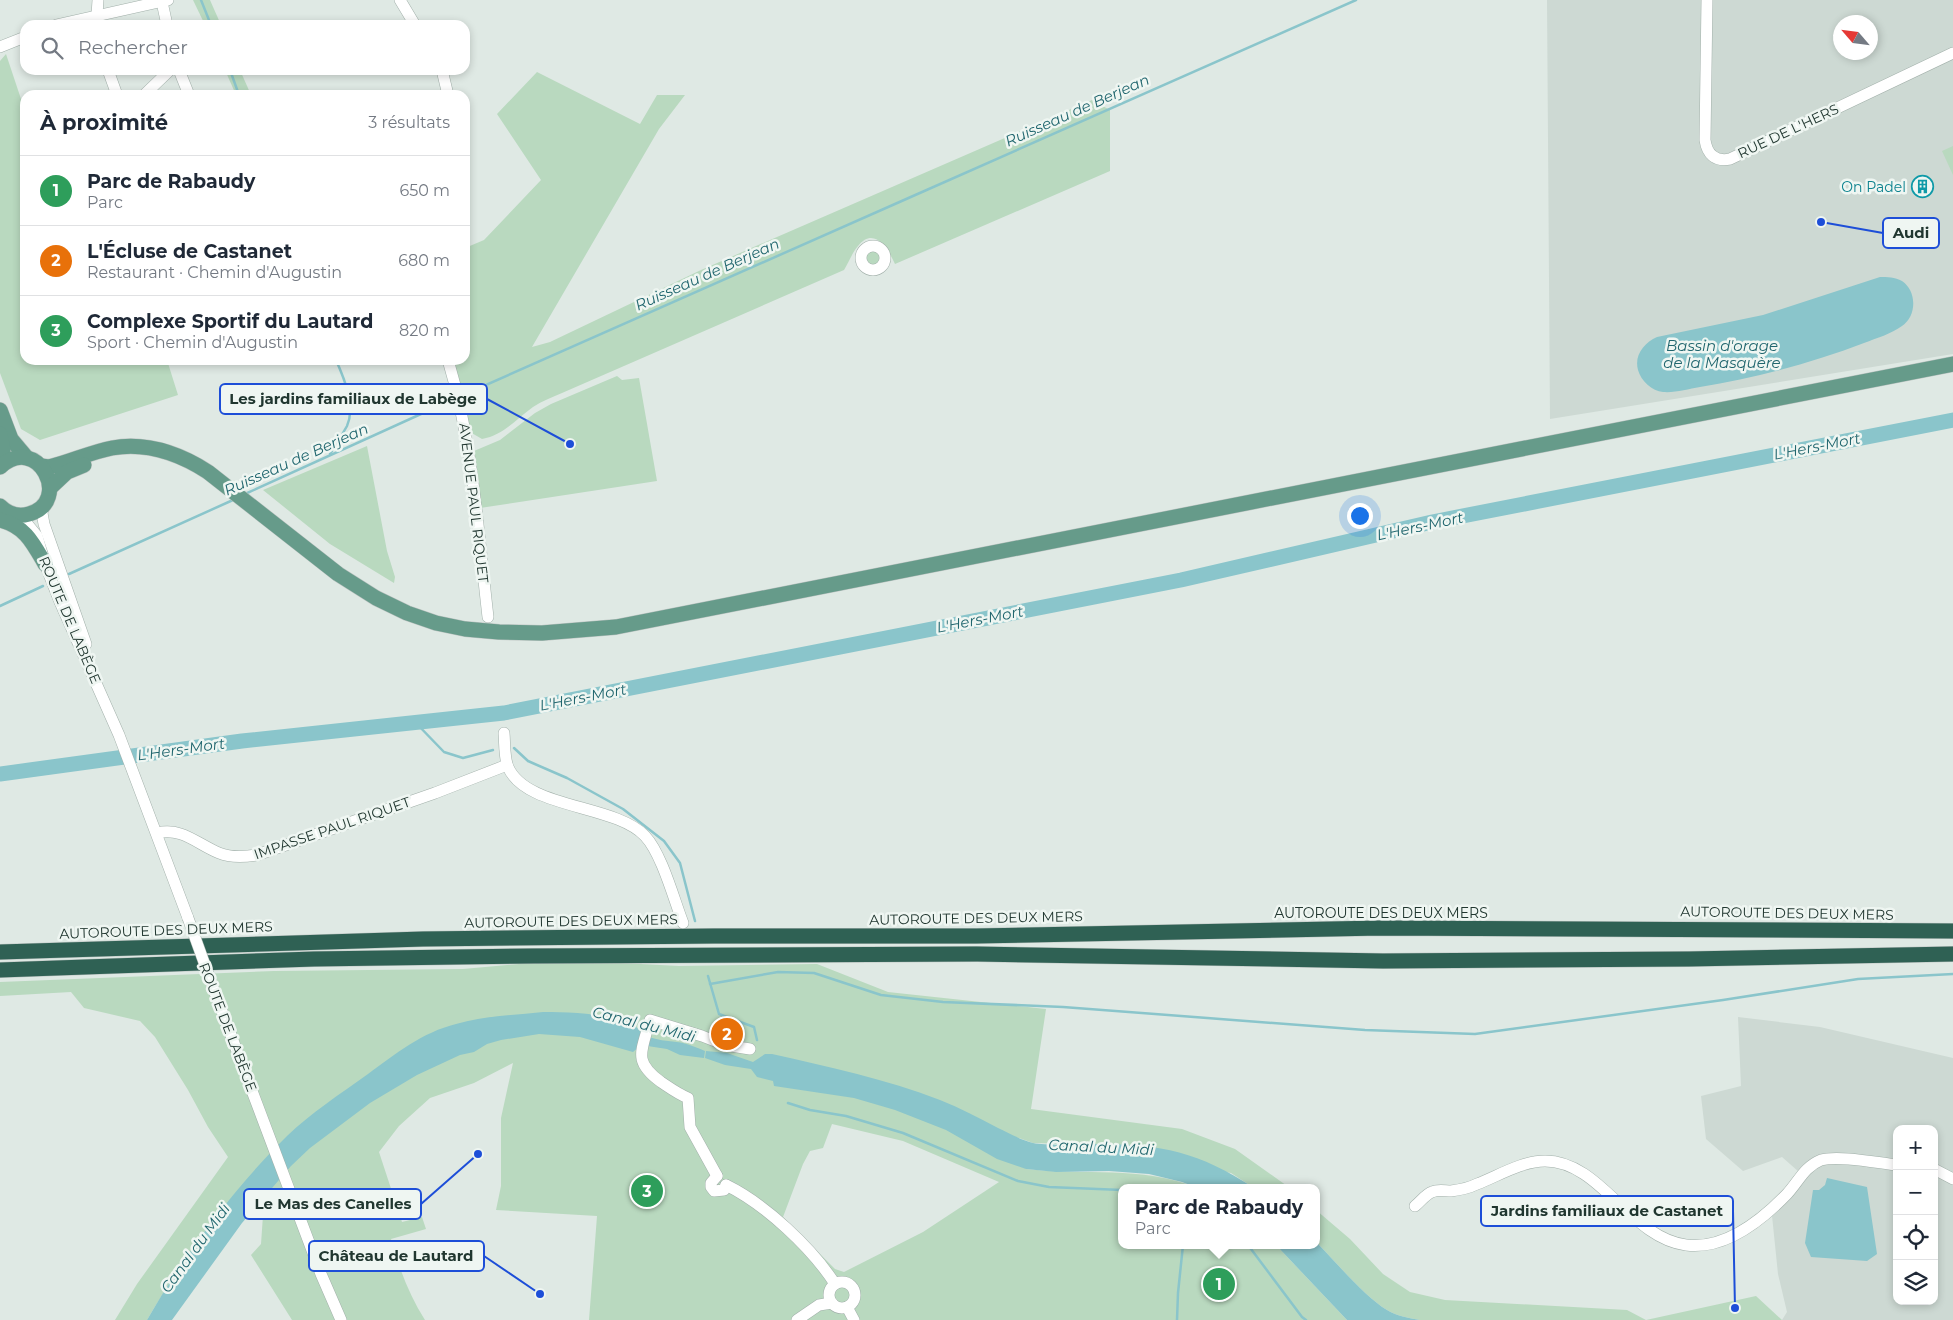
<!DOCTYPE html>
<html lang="fr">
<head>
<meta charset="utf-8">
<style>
  :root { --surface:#fff; --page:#f2f2f3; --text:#1f2937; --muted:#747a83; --line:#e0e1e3; --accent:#111827 }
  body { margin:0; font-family:Montserrat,sans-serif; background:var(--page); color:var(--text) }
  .controls { position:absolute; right:15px; bottom:15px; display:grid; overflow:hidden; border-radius:10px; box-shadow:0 2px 8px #0003 }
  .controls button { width:45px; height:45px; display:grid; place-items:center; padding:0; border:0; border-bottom:1px solid var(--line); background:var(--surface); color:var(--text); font:25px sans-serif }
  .compass { position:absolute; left:1833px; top:15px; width:45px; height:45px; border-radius:50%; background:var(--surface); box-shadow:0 2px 8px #0003; rotate:298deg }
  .you { position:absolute; left:1359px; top:515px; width:18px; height:18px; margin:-12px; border:4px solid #fff; border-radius:50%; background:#1a73e8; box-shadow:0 0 0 8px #1a73e833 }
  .badge { display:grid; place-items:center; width:32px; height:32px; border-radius:50%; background:var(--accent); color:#fff; font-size:16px; font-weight:700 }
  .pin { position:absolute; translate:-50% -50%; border:2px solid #fff; box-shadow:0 1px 5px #0006 }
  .popup { position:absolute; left:1118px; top:1184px; width:202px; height:65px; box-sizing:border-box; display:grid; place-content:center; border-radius:10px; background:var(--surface); filter:drop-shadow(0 1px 4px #0005); font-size:16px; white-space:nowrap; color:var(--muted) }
  .popup b { font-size:19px; color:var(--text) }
  .popup::after { content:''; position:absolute; left:50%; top:100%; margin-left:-10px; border:10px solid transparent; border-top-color:var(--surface) }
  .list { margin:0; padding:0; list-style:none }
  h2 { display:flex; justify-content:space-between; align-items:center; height:65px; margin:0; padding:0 20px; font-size:21px }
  h2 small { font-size:16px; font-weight:400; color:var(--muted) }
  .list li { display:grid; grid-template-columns:32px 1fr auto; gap:15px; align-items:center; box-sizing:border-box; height:70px; padding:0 20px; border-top:1px solid var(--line) }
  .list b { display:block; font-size:19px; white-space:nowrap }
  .list p { margin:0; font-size:16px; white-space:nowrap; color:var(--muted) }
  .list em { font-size:16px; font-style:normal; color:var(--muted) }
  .icon { flex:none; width:28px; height:28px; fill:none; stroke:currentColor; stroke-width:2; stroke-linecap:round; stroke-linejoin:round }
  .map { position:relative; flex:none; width:1953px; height:1320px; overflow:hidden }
  .search { position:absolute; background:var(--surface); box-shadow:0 2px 8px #0003; left:20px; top:20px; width:450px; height:55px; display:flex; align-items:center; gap:12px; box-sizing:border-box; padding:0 18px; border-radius:15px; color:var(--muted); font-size:19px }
  .panel { position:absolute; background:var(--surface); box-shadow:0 2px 8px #0003; left:20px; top:90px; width:450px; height:275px; border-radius:15px }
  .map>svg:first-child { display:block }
  .built { fill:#cdd9d3; fill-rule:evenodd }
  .green { fill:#b9d9bf; fill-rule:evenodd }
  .water { fill:#8ac5cb }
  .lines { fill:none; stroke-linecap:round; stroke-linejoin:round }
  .stream { stroke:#8ac5cb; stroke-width:2.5 }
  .river { stroke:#8ac5cb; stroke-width:15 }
  .minor-casing { stroke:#a2b0aa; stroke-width:12 }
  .major-casing { stroke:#bcc3c1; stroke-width:16 }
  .highway-casing { stroke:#bcc3c1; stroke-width:16 }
  .minor { stroke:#fff; stroke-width:11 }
  .major { stroke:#669b8a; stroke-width:15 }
  .highway { stroke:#2f6154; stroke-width:15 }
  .minor-bridge-casing { stroke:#a2b0aa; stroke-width:12; stroke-linecap:butt }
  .minor-bridge { stroke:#fff; stroke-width:11 }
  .labels { text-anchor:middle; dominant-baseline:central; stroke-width:5; stroke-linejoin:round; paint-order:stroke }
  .street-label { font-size:14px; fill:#213730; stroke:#eff6f2 }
  .culture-label { font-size:14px; fill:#0d838f; stroke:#eff6f2; text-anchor:end }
  .water-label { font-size:15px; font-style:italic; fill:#20666e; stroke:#eff6f2 }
  .leader { fill:none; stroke:#1d4ed8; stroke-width:2 }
  .callout-dot { fill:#1d4ed8; stroke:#eff6f2; stroke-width:2 }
  .callout { fill:#eff6f2; stroke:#1d4ed8; stroke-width:2 }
  .callout-label { font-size:15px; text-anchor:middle; font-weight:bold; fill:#213730 }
</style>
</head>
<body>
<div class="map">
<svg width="1953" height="1320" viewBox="0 0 1953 1320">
  <rect width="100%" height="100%" fill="#dfe9e4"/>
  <g class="built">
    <path d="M 1547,0 L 1953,0 L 1953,354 L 1550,419 ZM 1840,22 L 1870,22 L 1870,52 L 1840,52 Z"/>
    <path d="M 1738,1017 L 1820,1027 L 1953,1058 L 1953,1320 L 1782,1320 L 1787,1312 L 1778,1274 L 1771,1206 L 1799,1172 L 1782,1157 L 1743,1171 L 1706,1139 L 1701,1096 L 1741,1086 ZM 1897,1129 L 1934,1129 L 1934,1301 L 1897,1301 Z"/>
  </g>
  <g class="green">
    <path d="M 193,0 L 210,0 L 221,25 L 205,25 Z"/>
    <path d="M 6,54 L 25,111 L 25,360 L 167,360 L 178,395 L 40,440 L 21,429 L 0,373 L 0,61 Z"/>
    <path d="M 225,70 L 240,70 L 251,95 L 236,95 Z"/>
    <path d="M 537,72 L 640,124 L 657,95 L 685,95 L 659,129 L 532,347 L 550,342 L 701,270 L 1092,100 L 1110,110 L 1110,171 L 895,264 C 889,251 875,225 858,246 C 852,253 849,262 844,270 L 562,393 C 553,397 542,401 533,407 C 516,419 504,435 482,439 L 470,432 L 450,360 L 465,360 L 465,248 L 484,240 L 541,180 L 497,114 Z"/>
    <path d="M 1953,146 L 1953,175 L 1942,151 Z"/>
    <circle cx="873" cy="258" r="8"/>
    <path d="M 617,376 L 622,380 L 639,378 L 657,481 L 480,508 L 474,451 L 500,440 L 535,413 L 551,404 Z"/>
    <path d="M 367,446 L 387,551 L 395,577 L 394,583 L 330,544 L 263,490 Z"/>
    <path d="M 563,960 L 679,966 L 817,964 L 888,992 L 1046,1009 L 1031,1109 L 1182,1129 L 1235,1149 L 1290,1188 L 1254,1188 L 1231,1173 L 1070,1144 L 1033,1143 L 1019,1138 L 1026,1169 C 1086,1176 1139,1165 1198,1188 L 1122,1188 L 1122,1245 L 1276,1245 L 1347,1320 L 589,1320 L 597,1216 L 496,1210 L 501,1186 L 501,1118 L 513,1063 L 474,1083 L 430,1098 L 399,1126 L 379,1152 L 402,1222 L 422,1217 L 426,1229 L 391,1239 C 399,1268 409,1295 425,1320 L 292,1320 L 251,1255 L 261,1244 L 267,1158 C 222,1207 181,1262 147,1320 L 115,1320 L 137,1284 L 228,1157 L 208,1127 L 188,1090 L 155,1037 L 140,1021 L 84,1008 L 71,992 L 0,996 L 0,982 L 274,971 L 463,969 ZM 832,1124 L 903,1141 L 999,1182 L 923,1232 L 844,1272 L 835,1269 L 783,1217 L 803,1164 L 810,1151 L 823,1148 Z"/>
    <path d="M 1316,1210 L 1350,1239 L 1383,1274 L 1410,1292 L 1445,1300 L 1627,1310 L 1646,1320 L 1756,1296 L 1782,1320 L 1420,1320 C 1409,1318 1396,1316 1387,1310 C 1365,1297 1336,1262 1317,1243 Z"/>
  </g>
  <g class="water">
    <path d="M 1880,277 C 1887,277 1895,277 1902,281 C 1917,291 1917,316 1902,326 C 1891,334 1877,338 1864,343 C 1812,363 1755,378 1700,387 C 1688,389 1675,393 1663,392 C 1652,391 1641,381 1638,370 C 1634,355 1644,343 1657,337 L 1763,315 Z"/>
    <path d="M 543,1012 C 571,1012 604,1013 631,1024 C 639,1027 642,1035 649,1037 C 660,1041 672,1041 683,1043 C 691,1045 698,1048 705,1051 L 704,1058 L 680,1055 L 667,1049 L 641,1045 L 633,1052 L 580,1037 L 539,1034 L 501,1040 L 487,1044 L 474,1052 L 460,1055 L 417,1075 L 370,1103 L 310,1148 L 291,1166 L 242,1223 L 172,1320 L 147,1320 C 185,1254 232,1190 287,1136 C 311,1113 340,1094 368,1074 C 395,1054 423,1032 456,1024 C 484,1016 514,1015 543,1012 Z"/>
    <path d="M 706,1051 L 727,1053 L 753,1062 L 765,1054 L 772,1054 C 829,1067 886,1079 940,1100 C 960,1108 979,1118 998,1128 C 1009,1133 1021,1140 1033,1143 C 1048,1146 1080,1144 1097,1144 C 1162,1144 1199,1152 1254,1188 L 1198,1188 L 1182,1182 L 1149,1174 L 1109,1171 L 1056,1172 L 1026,1169 L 997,1159 L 946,1130 L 895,1110 L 854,1098 L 774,1086 L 773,1081 L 757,1077 L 751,1069 L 725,1065 L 705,1058 Z"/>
    <path d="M 1827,1178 L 1867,1187 L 1877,1254 L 1867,1261 L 1811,1257 L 1805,1243 L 1813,1190 L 1819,1190 L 1825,1185 Z"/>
    <path d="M 1317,1243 C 1336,1262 1365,1297 1387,1310 C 1396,1316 1409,1318 1420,1320 L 1347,1320 L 1276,1245 L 1316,1245 Z"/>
  </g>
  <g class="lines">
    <g class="stream">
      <path d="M 201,0 L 211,25"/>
      <path d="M 230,70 L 239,95"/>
      <path d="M 461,396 C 759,263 1058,133 1356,0"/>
      <path d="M 330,454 C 336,445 342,435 347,426 C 356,406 344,378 336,360"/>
      <path d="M 245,494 L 454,399"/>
      <path d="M 69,574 L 233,500"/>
      <path d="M 0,606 L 43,586"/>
      <path d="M 415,722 L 444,752 L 463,758 L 493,750"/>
      <path d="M 514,748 L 528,761 L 567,778 L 623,809 L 664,841 L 680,863 L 695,921"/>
      <path d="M 708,976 L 719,1014 L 754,1027 L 757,1040"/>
      <path d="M 710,984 L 778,972 L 814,973 L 881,995 L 943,1002 L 1063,1007 L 1365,1030 L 1475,1034 L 1723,1000 L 1858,979 L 1953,974"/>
      <path d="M 788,1103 L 810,1110 L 846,1116 L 903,1133 L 1018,1181 L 1049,1187 L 1122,1190"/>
      <path d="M 1248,1245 L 1302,1317 L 1306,1320"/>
      <path d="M 1177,1320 L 1178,1293 L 1183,1245"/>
    </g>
    <path class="river" d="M 0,774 L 242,741 L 504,713 L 1181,580 L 1432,522 L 1953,420"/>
    <defs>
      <g id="minor">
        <path d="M 400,0 L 415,25"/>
        <path d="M 1707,0 L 1705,140 C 1707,154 1715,162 1730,159 L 1953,53"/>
        <path d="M 162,2 L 167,25"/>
        <path d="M 97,15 L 98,0"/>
        <path d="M 56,25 L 168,0"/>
        <path d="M 0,47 L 25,37"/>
        <path d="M 108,70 L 117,95"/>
        <path d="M 179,70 L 189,95"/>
        <path d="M 442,70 L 448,95"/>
        <path d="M 144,95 L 170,70"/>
        <circle cx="873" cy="258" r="12"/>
        <path d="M 448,360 C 473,443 478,531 488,617"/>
        <path d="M 44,504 L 42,513 L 44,524 L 86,644"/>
        <path d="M 15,515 L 24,520 L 37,536 L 45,564 L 60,602 L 119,735 L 188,918"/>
        <path d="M 504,733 C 505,744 504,757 508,767 C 526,809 615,804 645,836 C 662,854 674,900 683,923"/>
        <path d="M 157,833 C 182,827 197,844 219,853 C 231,858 244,857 257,855 L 435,793 L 507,765"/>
        <path d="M 214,990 L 321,1274 L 341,1320"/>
        <path d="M 1934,1169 L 1953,1179"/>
        <path d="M 717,1176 L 690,1127 L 688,1098 C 678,1094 670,1088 661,1082 C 632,1061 642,1051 650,1020 L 702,1036 L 725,1045 L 750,1049"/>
        <path d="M 717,1176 L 711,1183 L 711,1187 L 714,1191 L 724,1190 L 726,1185"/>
        <path d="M 726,1185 C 765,1204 812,1248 835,1284"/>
        <path d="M 1415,1206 C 1420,1202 1426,1194 1432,1192 C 1438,1189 1445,1191 1451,1191 C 1459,1190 1469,1188 1477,1184 C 1498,1176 1522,1161 1545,1161 C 1601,1161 1630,1238 1686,1245 C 1725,1250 1761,1221 1787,1194 C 1799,1181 1804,1167 1821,1160 C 1839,1155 1878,1163 1897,1165"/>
        <circle cx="842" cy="1295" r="13"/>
        <path d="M 847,1307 L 854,1320"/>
        <path d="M 797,1320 L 819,1305 L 832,1303"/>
      </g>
      <g id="major">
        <path d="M 0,410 L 11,439 L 27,458"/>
        <path d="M 0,434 L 3,450 L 1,466"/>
        <path d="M 41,466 L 49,467 C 70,462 91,452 112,448 C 146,442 180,454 208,472 L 338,574 L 376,598 L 407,613 L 436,623 L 465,629 L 499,632 L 542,633 L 616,627 L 1953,364"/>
        <path d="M 0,467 C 38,432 73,502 29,514 C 18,517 8,514 0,506"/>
        <path d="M 50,488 L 67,472 L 84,465"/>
        <path d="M 0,520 C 25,526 33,543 45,564"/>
      </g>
      <g id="highway">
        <path d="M 0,952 L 423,939 L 714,936 L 976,936 L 1380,928 L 1953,931"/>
        <path d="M 0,970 L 314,959 L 533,956 L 977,954 L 1383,961 L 1689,959 L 1953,954"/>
      </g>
    </defs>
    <use href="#minor" class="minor-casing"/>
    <use href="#major" class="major-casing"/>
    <use href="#highway" class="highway-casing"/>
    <use href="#minor" class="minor"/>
    <use href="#major" class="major"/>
    <use href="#highway" class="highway"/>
    <defs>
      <path id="minor-bridge" d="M 188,918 L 214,990"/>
    </defs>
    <use href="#minor-bridge" class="minor-bridge-casing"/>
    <use href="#minor-bridge" class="minor-bridge"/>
  </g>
  <defs>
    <symbol id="building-ring" viewBox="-11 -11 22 22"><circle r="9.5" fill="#eff6f2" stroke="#0f9aa8" stroke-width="1.5"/><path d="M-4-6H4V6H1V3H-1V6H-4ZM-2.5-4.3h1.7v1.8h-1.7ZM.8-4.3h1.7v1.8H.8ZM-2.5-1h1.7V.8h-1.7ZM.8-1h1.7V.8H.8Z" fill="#0f9aa8"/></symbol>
  </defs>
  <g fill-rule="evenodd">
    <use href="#building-ring" x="1910" y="174" width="25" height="25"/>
  </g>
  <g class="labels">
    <g class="street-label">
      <text transform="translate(1788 131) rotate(-25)">RUE DE L'HERS</text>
      <text transform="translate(474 503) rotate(83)">AVENUE PAUL RIQUET</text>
      <text transform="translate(70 620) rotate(67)">ROUTE DE LABÈGE</text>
      <text transform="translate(332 828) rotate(-19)">IMPASSE PAUL RIQUET</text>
      <text x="1381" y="913">AUTOROUTE DES DEUX MERS</text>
      <text transform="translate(1787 913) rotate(1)">AUTOROUTE DES DEUX MERS</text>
      <text transform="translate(976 918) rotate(-1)">AUTOROUTE DES DEUX MERS</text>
      <text transform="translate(571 921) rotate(-1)">AUTOROUTE DES DEUX MERS</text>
      <text transform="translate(166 930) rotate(-2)">AUTOROUTE DES DEUX MERS</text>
      <text transform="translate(228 1027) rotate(69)">ROUTE DE LABÈGE</text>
    </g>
    <g class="culture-label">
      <text x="1906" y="187">On Padel</text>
    </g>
    <g class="water-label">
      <text transform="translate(1077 110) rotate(-24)">Ruisseau de Berjean</text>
      <text transform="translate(707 274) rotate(-24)">Ruisseau de Berjean</text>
      <text x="1722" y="345">Bassin d'orage<tspan x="1722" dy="17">de la Masquère</tspan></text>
      <text transform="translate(1817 446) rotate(-11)">L'Hers-Mort</text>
      <text transform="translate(296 459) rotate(-24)">Ruisseau de Berjean</text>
      <text transform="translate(1420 526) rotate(-12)">L'Hers-Mort</text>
      <text transform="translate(980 619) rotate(-11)">L'Hers-Mort</text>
      <text transform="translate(583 697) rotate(-11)">L'Hers-Mort</text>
      <text transform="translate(181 749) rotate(-8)">L'Hers-Mort</text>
      <text transform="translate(644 1024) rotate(14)">Canal du Midi</text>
      <text transform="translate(1101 1147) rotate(3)">Canal du Midi</text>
      <text transform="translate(195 1248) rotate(-54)">Canal du Midi</text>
    </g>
  </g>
  <path class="leader" d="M1821 222L1883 233M570 444L487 399M478 1154L421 1204M1735 1308L1733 1211M540 1294L484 1256"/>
  <g class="callout-dot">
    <circle cx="1821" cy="222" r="5"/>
    <circle cx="570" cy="444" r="5"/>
    <circle cx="478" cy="1154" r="5"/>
    <circle cx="1735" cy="1308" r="5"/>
    <circle cx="540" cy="1294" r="5"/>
  </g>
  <g class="callout">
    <rect x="1883" y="218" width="56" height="30" rx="5"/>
    <rect x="220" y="384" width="267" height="30" rx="5"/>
    <rect x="244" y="1189" width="177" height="30" rx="5"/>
    <rect x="1481" y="1196" width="252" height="30" rx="5"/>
    <rect x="309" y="1241" width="175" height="30" rx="5"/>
  </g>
  <g class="callout-label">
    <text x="1911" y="238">Audi</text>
    <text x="353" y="404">Les jardins familiaux de Labège</text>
    <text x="333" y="1209">Le Mas des Canelles</text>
    <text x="1607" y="1216">Jardins familiaux de Castanet</text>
    <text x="396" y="1261">Château de Lautard</text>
  </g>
</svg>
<div class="controls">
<button>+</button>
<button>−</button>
<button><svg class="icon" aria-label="locate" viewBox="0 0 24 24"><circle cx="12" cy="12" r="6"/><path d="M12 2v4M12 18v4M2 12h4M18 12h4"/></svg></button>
<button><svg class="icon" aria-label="layers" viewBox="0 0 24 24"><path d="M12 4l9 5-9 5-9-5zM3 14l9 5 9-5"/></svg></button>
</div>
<svg class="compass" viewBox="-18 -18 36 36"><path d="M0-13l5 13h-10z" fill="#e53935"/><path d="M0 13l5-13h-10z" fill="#747a83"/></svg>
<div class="you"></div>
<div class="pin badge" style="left:1219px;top:1284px;background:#2e9e5b">1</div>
<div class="popup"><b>Parc de Rabaudy</b>Parc</div>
<div class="pin badge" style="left:727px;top:1034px;background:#e8710a">2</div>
<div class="pin badge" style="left:647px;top:1191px;background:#2e9e5b">3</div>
<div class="search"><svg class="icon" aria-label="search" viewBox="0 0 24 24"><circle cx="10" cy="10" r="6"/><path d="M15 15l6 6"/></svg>Rechercher</div>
<section class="panel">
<h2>À proximité<small>3 résultats</small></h2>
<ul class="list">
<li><span class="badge" style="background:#2e9e5b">1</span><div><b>Parc de Rabaudy</b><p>Parc</p></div><em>650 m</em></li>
<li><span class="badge" style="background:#e8710a">2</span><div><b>L'Écluse de Castanet</b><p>Restaurant · Chemin d'Augustin</p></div><em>680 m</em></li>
<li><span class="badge" style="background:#2e9e5b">3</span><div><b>Complexe Sportif du Lautard</b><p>Sport · Chemin d'Augustin</p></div><em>820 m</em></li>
</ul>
</section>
</div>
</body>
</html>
